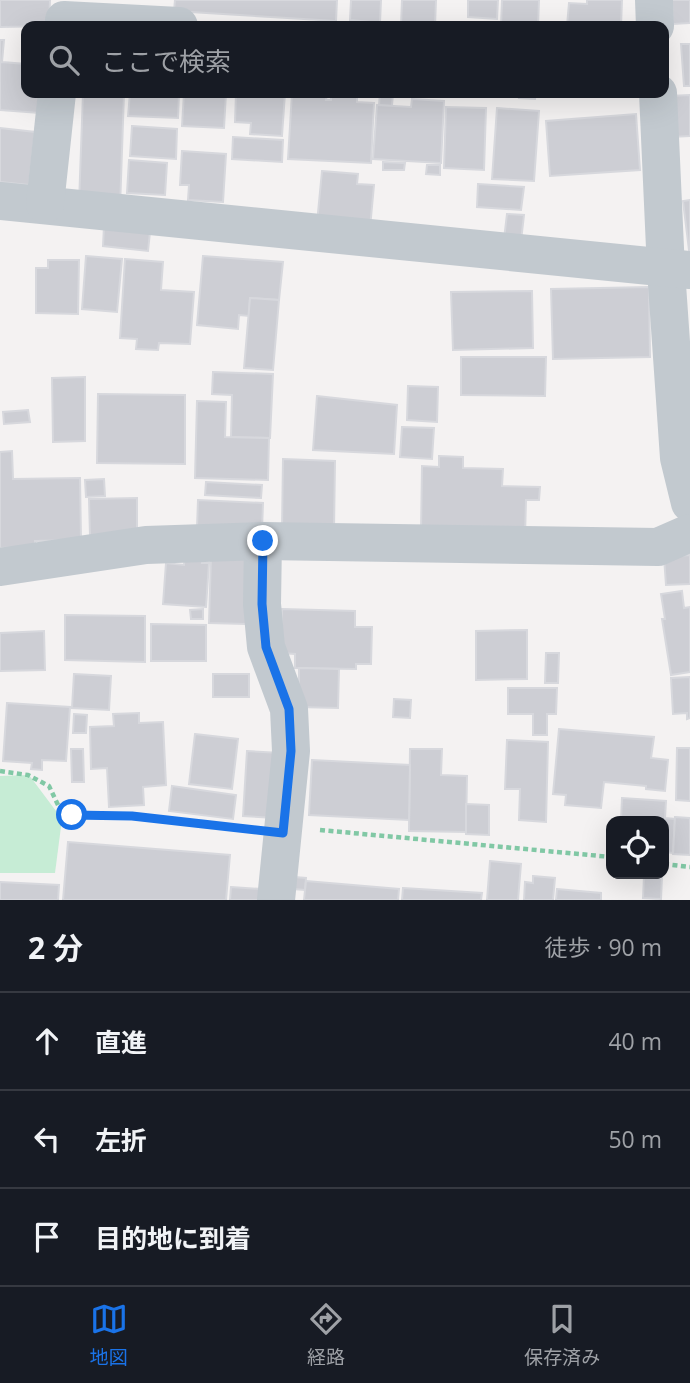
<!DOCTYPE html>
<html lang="ja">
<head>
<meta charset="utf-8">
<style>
  :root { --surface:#171b24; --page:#20242c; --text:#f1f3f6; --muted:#9ea1a6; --line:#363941; --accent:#1a73e8 }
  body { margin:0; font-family:"Open Sans","Noto Sans JP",sans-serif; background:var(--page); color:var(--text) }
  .controls { position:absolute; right:21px; bottom:21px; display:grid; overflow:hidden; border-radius:14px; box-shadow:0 7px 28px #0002 }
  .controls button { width:63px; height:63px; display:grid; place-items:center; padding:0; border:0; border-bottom:2px solid var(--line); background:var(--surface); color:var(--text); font:35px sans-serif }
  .stop { position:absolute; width:21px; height:21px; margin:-16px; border:5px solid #1a73e8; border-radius:50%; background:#fff }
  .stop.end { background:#1a73e8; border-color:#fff; box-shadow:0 2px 7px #0008 }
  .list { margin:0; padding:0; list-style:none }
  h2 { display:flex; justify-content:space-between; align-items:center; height:91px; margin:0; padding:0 28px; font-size:30px }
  h2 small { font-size:23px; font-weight:400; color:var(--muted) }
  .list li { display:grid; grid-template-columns:46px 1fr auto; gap:21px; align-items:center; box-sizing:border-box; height:98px; padding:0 28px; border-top:2px solid var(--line) }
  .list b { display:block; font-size:26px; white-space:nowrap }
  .list em { font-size:23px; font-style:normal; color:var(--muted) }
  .icon { flex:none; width:38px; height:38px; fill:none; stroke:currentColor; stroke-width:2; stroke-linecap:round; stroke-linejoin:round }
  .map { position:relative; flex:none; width:690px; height:900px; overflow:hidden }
  .search { position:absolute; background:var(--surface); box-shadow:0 7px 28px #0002; left:21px; right:21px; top:21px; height:77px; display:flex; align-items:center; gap:18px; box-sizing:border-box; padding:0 24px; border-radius:14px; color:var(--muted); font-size:26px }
  .sheet { height:385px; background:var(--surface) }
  nav { display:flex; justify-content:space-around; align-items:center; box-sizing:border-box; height:98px; border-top:2px solid var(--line); background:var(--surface); font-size:19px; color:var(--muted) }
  nav a { display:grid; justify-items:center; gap:4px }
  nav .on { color:var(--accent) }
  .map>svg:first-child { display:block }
  .green { fill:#c6ecd5 }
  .building { fill:#cdced4; stroke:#d7d8dd; stroke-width:2 }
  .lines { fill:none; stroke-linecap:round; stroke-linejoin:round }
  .path { stroke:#81c8a5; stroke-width:4.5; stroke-dasharray:5 3.5; stroke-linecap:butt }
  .minor { stroke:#c2c9cf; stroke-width:38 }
  .route { stroke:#1a73e8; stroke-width:9 }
</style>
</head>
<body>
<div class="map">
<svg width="690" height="900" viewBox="0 0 690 900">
  <rect width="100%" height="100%" fill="#f4f2f2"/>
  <path class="green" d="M 29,775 L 62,819 L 55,873 L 0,873 L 0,776 Z"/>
  <g class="building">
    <path d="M 0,0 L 50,0 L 49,26 L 0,27 Z"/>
    <path d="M 175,0 L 337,0 L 336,21 L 174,11 Z"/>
    <path d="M 351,0 L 381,0 L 380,23 L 350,20 Z"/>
    <path d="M 402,0 L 436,0 L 435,26 L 401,26 Z"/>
    <path d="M 468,0 L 498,0 L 497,19 L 468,17 Z"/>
    <path d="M 502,0 L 539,0 L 538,26 L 501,26 Z"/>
    <path d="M 587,0 L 622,0 L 621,26 L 567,26 L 569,3 L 587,4 Z"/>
    <path d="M 672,0 L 690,0 L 690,23 L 673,24 Z"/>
    <path d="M 0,40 L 4,40 L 2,62 L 26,64 L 26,93 L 41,93 L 39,113 L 0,110 Z"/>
    <path d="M 681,44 L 690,44 L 690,86 L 684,86 Z"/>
    <path d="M 83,93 L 124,93 L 120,208 L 79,204 Z"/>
    <path d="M 130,93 L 179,93 L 178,118 L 128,116 Z"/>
    <path d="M 184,93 L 226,93 L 224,128 L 182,126 Z"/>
    <path d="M 236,93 L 285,93 L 282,136 L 250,134 L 251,123 L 235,122 Z"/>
    <path d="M 292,93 L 327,93 L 326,100 L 331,100 L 331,93 L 357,93 L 357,102 L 374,103 L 371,163 L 288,159 Z"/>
    <path d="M 380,93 L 393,93 L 392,106 L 379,105 Z"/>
    <path d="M 520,93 L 536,93 L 535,99 L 519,98 Z"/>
    <path d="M 690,95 L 690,136 L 672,137 L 670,96 Z"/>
    <path d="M 412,99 L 444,101 L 441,163 L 373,159 L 377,105 L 411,107 Z"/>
    <path d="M 446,107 L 486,108 L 484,170 L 444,168 Z"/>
    <path d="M 497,108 L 539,111 L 534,181 L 492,179 Z"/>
    <path d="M 636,114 L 640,170 L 550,176 L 546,121 Z"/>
    <path d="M 132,126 L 177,129 L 176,159 L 130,156 Z"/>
    <path d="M 0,128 L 35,132 L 29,185 L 0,182 Z"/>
    <path d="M 233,137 L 283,140 L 282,162 L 232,159 Z"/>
    <path d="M 182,151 L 226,154 L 223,202 L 188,200 L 189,185 L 180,185 Z"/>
    <path d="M 129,160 L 167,163 L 165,195 L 127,193 Z"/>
    <path d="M 383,162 L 405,163 L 404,170 L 383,170 Z"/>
    <path d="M 427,165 L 440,165 L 440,175 L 426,174 Z"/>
    <path d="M 322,171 L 358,174 L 357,184 L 374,185 L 370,228 L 317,223 Z"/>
    <path d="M 478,184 L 524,187 L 521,210 L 477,207 Z"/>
    <path d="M 690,200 L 690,250 L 689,250 L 683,201 Z"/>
    <path d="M 507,214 L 524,215 L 521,241 L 504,239 Z"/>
    <path d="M 104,226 L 150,232 L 148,251 L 103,246 Z"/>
    <path d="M 86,256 L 122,259 L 117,312 L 82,309 Z"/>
    <path d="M 203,256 L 283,262 L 279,300 L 250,298 L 249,316 L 239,315 L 238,329 L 197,325 Z"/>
    <path d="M 125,259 L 163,262 L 161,290 L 194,292 L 190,344 L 159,343 L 158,350 L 136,349 L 137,339 L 120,338 Z"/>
    <path d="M 48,260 L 79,260 L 78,314 L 36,313 L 36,268 L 48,268 Z"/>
    <path d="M 649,287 L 650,357 L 553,359 L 551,289 Z"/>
    <path d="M 532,291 L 533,348 L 453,350 L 451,292 Z"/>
    <path d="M 250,298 L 279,300 L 273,370 L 244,368 Z"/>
    <path d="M 461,357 L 546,357 L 545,396 L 461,395 Z"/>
    <path d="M 213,372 L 273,374 L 270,438 L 231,437 L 232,395 L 212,394 Z"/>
    <path d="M 85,377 L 85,441 L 53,442 L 52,378 Z"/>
    <path d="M 408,386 L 438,387 L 437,422 L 407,420 Z"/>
    <path d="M 98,394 L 185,395 L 185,464 L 97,463 Z"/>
    <path d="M 317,396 L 397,405 L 394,454 L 313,450 Z"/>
    <path d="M 197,401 L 226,402 L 225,437 L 269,438 L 268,480 L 195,478 Z"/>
    <path d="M 28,410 L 30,422 L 4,424 L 3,412 Z"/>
    <path d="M 402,427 L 434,428 L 432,459 L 400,457 Z"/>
    <path d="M 12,451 L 13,479 L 80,478 L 81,540 L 35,541 L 35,547 L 0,548 L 0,452 Z"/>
    <path d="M 439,456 L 463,457 L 463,468 L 503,469 L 502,486 L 540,487 L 539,500 L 526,500 L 525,536 L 421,532 L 422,466 L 439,467 Z"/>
    <path d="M 283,459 L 335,461 L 334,530 L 282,529 Z"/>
    <path d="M 104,479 L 105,496 L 86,497 L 85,480 Z"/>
    <path d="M 206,482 L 262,485 L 261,498 L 205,495 Z"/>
    <path d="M 137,498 L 137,534 L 90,535 L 89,499 Z"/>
    <path d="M 198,500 L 263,503 L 262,530 L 197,528 Z"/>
    <path d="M 690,555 L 690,584 L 666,585 L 664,557 Z"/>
    <path d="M 185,556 L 203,558 L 202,563 L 209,563 L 206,607 L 163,604 L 166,563 L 184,565 Z"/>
    <path d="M 211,556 L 247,557 L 246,624 L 209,623 Z"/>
    <path d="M 682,591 L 684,608 L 690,607 L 690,672 L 671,675 L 662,619 L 665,619 L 661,594 Z"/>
    <path d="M 203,609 L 203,619 L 191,619 L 190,610 Z"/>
    <path d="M 282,609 L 355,611 L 355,627 L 372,627 L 371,664 L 356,664 L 356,669 L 295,668 L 295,654 L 281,653 Z"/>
    <path d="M 65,615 L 145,616 L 145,662 L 65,660 Z"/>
    <path d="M 151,624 L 206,625 L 206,661 L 151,661 Z"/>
    <path d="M 527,630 L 527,679 L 476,680 L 476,631 Z"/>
    <path d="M 44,631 L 45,670 L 0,671 L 0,633 Z"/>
    <path d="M 546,653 L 559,653 L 558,683 L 545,683 Z"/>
    <path d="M 299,668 L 339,669 L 338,708 L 299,707 Z"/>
    <path d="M 74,674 L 111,676 L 109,710 L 72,708 Z"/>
    <rect x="213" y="674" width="36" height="23"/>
    <path d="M 690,677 L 690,718 L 687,719 L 687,713 L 673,714 L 671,678 Z"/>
    <path d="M 508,688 L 557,688 L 556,714 L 547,714 L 547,735 L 533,735 L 533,714 L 508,714 Z"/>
    <path d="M 394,699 L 411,700 L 410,718 L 393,717 Z"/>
    <path d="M 7,703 L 70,707 L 66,761 L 42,760 L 42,770 L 31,769 L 32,763 L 3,761 Z"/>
    <path d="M 139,713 L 139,723 L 163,722 L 166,785 L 143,787 L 144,805 L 109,807 L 107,768 L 91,769 L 90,727 L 114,726 L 113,714 Z"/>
    <path d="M 74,714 L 87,715 L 86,733 L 73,733 Z"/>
    <path d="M 559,729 L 654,737 L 651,758 L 668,760 L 665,791 L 646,789 L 646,786 L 604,782 L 601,808 L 565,805 L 566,795 L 553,794 Z"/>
    <path d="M 195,734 L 238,739 L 232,789 L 189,784 Z"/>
    <path d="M 507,740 L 548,742 L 546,822 L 519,820 L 520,789 L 505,789 Z"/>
    <path d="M 677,748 L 690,748 L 690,801 L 676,800 Z"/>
    <path d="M 71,749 L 83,749 L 84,782 L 72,782 Z"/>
    <path d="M 410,749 L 442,749 L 441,775 L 467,776 L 466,832 L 409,831 Z"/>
    <path d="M 247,751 L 280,753 L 275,818 L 243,816 Z"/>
    <path d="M 312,760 L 410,765 L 409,820 L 309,815 Z"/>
    <path d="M 172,786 L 236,795 L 233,819 L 169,811 Z"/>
    <path d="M 622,798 L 666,801 L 665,818 L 675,819 L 673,853 L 664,852 L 664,821 L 621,821 Z"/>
    <path d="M 466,804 L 489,805 L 489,835 L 466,834 Z"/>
    <path d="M 675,817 L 690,818 L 690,855 L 673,854 Z"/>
    <path d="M 68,842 L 230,855 L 226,900 L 63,900 Z"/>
    <path d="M 490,861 L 521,864 L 518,900 L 487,900 Z"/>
    <path d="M 533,876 L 555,878 L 553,900 L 524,900 L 525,882 L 533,883 Z"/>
    <path d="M 644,876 L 662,877 L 661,899 L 643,898 Z"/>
    <path d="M 294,877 L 306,878 L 305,890 L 293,889 Z"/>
    <path d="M 306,881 L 399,889 L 398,900 L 304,900 Z"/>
    <path d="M 0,882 L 59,885 L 58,900 L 0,900 Z"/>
    <path d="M 231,887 L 261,889 L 260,900 L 230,900 Z"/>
    <path d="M 403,888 L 482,893 L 481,900 L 402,900 Z"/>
    <path d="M 557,889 L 601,893 L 601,900 L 556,900 Z"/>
  </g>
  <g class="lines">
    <g class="path">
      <path d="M 0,771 L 28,775 L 49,786 L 59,807 L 72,815 L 133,816 L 246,829"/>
      <path d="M 320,830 L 611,857"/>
      <path d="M 664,864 L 690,867"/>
    </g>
    <g class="minor">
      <path d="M 654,0 L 655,26"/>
      <path d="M 64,20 L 179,26"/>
      <path d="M 658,93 L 666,270 L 679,458 L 690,503"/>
      <path d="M 0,201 L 690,270"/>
      <path d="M 45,204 L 57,93"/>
      <path d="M 263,541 L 262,604 L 266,647 L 289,709 L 291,751 L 276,900"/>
      <path d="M 0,567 L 146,545 L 263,541 L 658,547 L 690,533"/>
    </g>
  </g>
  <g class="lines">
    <path class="route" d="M 72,815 L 132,816 L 283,833 L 291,751 L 289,709 L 266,647 L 262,604 L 263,541"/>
  </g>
</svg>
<div class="controls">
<button><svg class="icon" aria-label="locate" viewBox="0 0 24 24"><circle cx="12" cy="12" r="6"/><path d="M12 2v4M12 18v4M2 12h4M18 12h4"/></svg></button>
</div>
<div class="stop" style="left:72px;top:815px"></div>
<div class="stop end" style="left:263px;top:541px"></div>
<div class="search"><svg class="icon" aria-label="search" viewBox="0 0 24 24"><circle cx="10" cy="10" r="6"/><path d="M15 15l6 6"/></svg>ここで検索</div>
</div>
<section class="sheet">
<h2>2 分<small>徒歩 · 90 m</small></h2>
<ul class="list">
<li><svg class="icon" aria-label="ahead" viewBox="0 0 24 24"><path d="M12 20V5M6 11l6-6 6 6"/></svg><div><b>直進</b></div><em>40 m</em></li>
<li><svg class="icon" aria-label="left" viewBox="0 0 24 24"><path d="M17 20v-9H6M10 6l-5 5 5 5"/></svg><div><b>左折</b></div><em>50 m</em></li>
<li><svg class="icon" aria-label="arrive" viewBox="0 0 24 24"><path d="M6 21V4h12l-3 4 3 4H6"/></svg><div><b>目的地に到着</b></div></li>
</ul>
</section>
<nav>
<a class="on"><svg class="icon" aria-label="map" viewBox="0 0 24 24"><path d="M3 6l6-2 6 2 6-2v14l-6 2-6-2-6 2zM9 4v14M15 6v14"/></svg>地図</a>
<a><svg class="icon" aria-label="directions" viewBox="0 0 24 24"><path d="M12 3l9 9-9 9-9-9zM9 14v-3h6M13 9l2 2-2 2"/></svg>経路</a>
<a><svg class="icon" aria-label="saved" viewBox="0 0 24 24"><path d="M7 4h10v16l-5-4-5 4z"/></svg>保存済み</a>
</nav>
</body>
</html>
